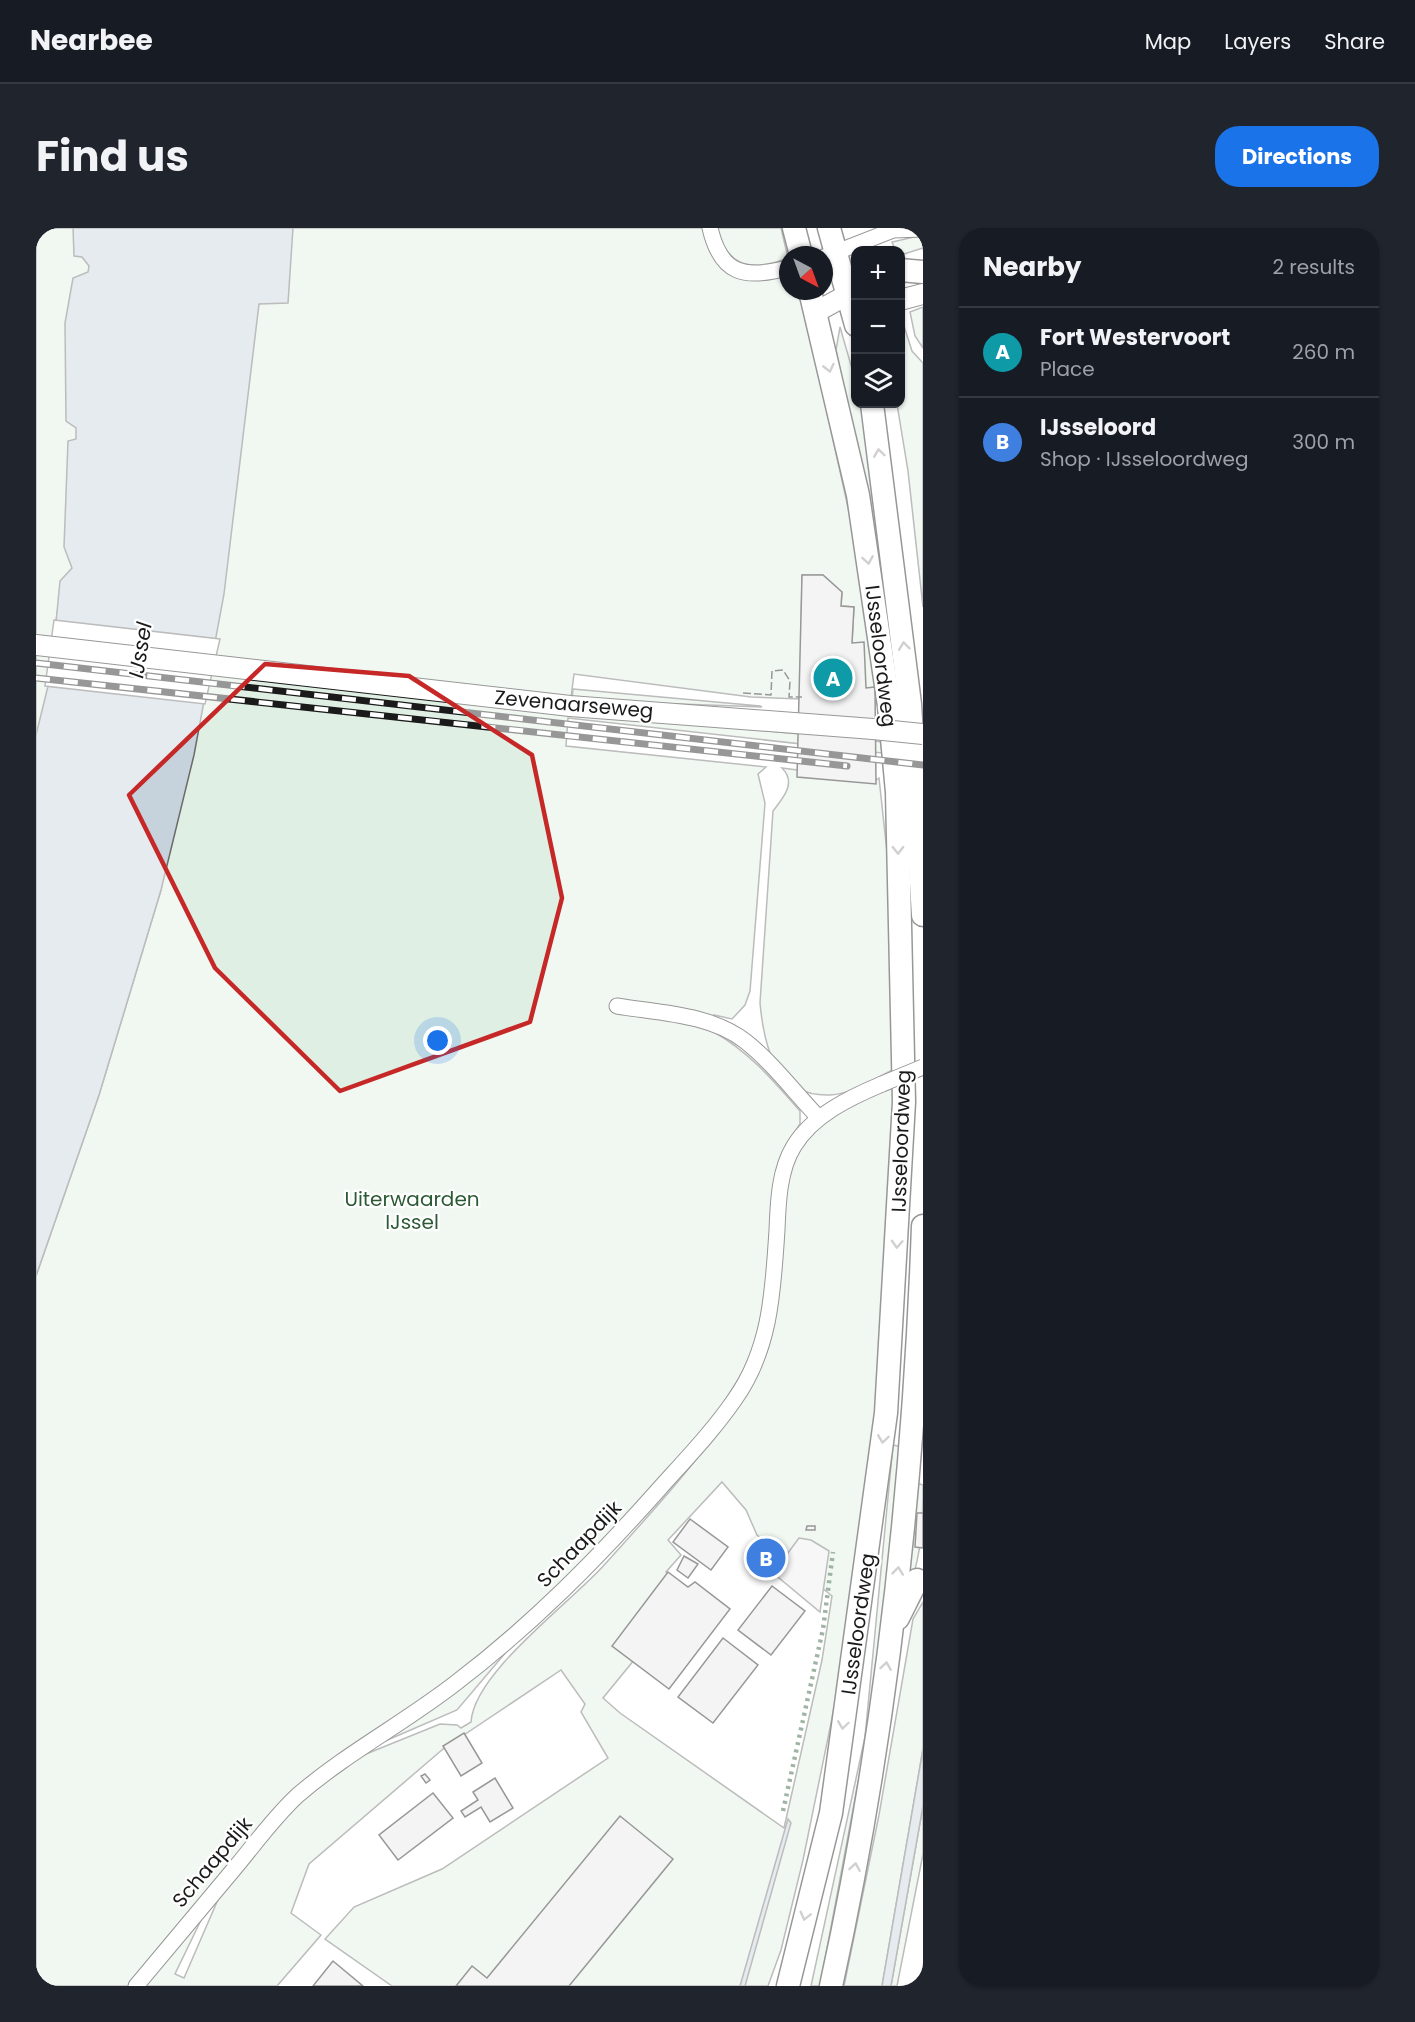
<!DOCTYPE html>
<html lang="en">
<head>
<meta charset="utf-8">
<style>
  :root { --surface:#171b24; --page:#20242c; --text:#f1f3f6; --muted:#9ea1a6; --line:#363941; --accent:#1a73e8 }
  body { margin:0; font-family:Poppins,sans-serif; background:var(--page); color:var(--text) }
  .controls { position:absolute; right:18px; top:18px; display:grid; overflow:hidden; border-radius:12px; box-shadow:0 2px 4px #0004 }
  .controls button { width:54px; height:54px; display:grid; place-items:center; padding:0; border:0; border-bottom:2px solid var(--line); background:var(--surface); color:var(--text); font:30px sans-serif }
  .compass { position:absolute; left:743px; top:18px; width:54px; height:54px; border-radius:50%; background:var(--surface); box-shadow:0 2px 4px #0004; rotate:139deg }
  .you { position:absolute; left:402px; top:813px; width:21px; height:21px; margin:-15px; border:4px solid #fff; border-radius:50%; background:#1a73e8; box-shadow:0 0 0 9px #1a73e833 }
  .badge { display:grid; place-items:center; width:39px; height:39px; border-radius:50%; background:var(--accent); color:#fff; font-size:20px; font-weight:700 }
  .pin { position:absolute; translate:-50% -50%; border:3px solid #fff; box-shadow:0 2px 6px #0006 }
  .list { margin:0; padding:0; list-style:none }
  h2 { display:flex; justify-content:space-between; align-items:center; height:78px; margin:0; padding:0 24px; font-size:26px }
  h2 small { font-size:20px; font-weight:400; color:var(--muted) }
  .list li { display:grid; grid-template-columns:39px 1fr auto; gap:18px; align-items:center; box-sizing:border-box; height:90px; padding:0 24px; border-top:2px solid var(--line) }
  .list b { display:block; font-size:22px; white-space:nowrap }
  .list p { margin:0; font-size:20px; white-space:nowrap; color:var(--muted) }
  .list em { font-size:20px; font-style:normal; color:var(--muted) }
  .icon { flex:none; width:33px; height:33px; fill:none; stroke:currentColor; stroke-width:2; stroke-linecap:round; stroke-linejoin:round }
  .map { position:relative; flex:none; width:887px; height:1758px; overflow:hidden; border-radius:24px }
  header { display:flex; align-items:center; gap:36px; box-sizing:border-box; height:84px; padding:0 30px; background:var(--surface); border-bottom:2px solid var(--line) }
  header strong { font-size:28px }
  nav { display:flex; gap:33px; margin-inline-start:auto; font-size:21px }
  .intro { display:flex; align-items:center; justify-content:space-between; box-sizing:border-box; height:144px; padding:0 36px }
  h1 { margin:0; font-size:42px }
  .button { padding:15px 27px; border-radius:24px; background:var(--accent); color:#fff; font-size:21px; font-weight:700 }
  main { display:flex; gap:36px; padding:0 36px }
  aside { flex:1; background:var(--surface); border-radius:24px; box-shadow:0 2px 4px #0004 }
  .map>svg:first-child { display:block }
  .green { fill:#e0efe3; stroke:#6a6a6a; stroke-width:1.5; fill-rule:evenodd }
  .parking { fill:#ededed; stroke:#6a6a6a; stroke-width:1.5 }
  .water { fill:#c6d2dc; stroke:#6a6a6a; stroke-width:1.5 }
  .pier { fill:#fff; stroke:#6a6a6a; stroke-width:1.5 }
  .building { fill:#e6e6e6; stroke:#1a1a1a; stroke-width:1.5 }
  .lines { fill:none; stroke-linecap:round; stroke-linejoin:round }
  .minor-casing { stroke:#1a1a1a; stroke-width:17 }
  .major-casing { stroke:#1a1a1a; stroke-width:22 }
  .highway-casing { stroke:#1a1a1a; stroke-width:25 }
  .minor { stroke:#fff; stroke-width:15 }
  .major { stroke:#fff; stroke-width:20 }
  .highway { stroke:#fff; stroke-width:22 }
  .rail-casing { stroke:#1a1a1a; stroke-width:7 }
  .rail { stroke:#fff; stroke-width:4.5; stroke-dasharray:14; stroke-linecap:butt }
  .minor-bridge-casing { stroke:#1a1a1a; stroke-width:17; stroke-linecap:butt }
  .major-bridge-casing { stroke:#1a1a1a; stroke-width:22; stroke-linecap:butt }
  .minor-bridge { stroke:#fff; stroke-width:15 }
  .major-bridge { stroke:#fff; stroke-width:20 }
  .hedge { stroke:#2b5a34; stroke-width:4.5; stroke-dasharray:3 4.5; stroke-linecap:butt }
  .fence { stroke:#1a1a1a; stroke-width:1.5; stroke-dasharray:8 3; stroke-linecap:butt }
  .oneway { stroke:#989898 }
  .marked { fill:none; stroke:#c62828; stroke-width:4.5; stroke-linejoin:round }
  .labels { text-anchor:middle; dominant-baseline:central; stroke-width:4.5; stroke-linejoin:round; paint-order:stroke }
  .street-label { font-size:20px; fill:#1a1a1a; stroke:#fff }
  .park-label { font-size:20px; fill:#2b5a34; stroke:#fff }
  .water-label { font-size:21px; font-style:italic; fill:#1a1a1a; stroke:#fff }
</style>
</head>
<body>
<header>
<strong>Nearbee</strong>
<nav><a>Map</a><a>Layers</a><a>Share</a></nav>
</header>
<div class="intro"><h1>Find us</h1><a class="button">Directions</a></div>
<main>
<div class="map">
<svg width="887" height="1758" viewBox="0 0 887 1758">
  <rect width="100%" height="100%" fill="#fff"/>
  <g class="green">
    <path d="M 0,0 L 66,0 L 37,341 L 21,385 L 15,446 L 0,523 Z"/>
    <path d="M 226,0 L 667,0 L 713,52 L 728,52 L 752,45 L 752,63 L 764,63 L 821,320 L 841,459 L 830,460 L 816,415 L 818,379 L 805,378 L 806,364 L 787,347 L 766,347 L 764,471 L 715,469 L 538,446 L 533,485 L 840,513 L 845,514 L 846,525 L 532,490 L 530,518 L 730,539 L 722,546 L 729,575 L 714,763 L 709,777 L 696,791 L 678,787 L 678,804 C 713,824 737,852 764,883 L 764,896 L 750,917 L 727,1092 L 712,1136 L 676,1193 L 547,1338 L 423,1446 L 313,1520 L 93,1758 L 0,1758 L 0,1048 L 63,867 L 125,662 Z"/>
    <path d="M 681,0 L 745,0 L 752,30 C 717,44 691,40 681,0 Z"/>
    <path d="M 887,7 L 887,20 L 865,27 L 864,22 L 859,22 L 856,14 Z"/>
    <path d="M 887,79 L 887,120 L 879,108 L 874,84 Z"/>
    <path d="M 866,92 L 876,123 L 887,135 L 887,379 L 872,243 L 861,176 L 864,176 Z"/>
    <path d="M 804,99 L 819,151 L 820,176 L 825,176 L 828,191 L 848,357 L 800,122 Z"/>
    <path d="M 537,461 L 724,478 L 726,479 L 536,472 Z"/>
    <path d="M 746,540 L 840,552 L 843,550 L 855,661 L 858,841 C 839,851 816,866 794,867 C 739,869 728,818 724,775 L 737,583 C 747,570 761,555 746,540 Z"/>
    <path d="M 863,858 L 851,1088 L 811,1417 L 767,1632 L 745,1722 L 732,1758 L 356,1758 L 289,1711 L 318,1679 L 406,1641 L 572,1530 L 545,1484 L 549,1476 L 525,1442 L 407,1521 L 273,1636 L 255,1685 L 285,1707 L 241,1758 L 109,1758 L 167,1688 L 139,1746 L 148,1750 L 184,1667 L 260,1577 L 314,1534 L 330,1526 L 404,1496 L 421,1497 L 425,1500 L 435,1494 C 438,1444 537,1373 570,1335 C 602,1299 636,1263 665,1225 C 687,1195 711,1170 726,1136 C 760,1063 720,940 792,889 C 813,874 839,867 863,858 ZM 686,1254 L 710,1282 L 721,1307 L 796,1368 L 786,1432 L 748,1600 L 584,1485 L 567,1470 L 653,1365 L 630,1344 L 645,1327 L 632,1312 Z"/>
    <path d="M 857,1217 L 866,1219 L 844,1437 L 784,1758 L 775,1758 L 829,1509 Z"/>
    <path d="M 881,1255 L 887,1257 C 887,1290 886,1326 874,1357 L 871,1357 Z"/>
    <path d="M 887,1374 L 887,1521 L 846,1758 L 808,1758 L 843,1587 L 877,1391 Z"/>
    <path d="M 471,1423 L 421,1482 L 340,1517 Z"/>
    <path d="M 887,1578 L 887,1626 L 861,1758 L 855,1758 Z"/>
  </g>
  <path class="parking" d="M 763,1310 L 775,1312 L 793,1323 L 784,1384 L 737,1345 Z"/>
  <g class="water">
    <path d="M 37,0 L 257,0 L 252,75 L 223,76 L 188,366 L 158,527 L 125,662 L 63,867 L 0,1048 L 0,507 L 15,446 L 24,353 L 36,340 L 28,319 L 32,213 L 40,211 L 40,200 L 30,193 L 29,95 L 37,50 L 52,44 L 53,38 L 46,29 L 38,28 Z"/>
    <path d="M 887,1521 L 887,1578 L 855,1758 L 846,1758 Z"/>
    <path d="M 752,1591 L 755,1595 L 709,1758 L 704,1758 Z"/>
  </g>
  <path class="pier" d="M 18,392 L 184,411 L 169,476 L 9,458 Z"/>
  <g class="building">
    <path d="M 766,347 L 787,347 L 806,364 L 805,378 L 818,379 L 816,415 L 828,414 L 830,460 L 839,459 L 840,556 L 761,549 Z"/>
    <path d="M 881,1285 L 887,1285 L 887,1320 L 879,1319 Z"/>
    <path d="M 654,1291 L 692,1319 L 675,1342 L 637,1314 Z"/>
    <path d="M 771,1298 L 779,1298 L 779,1302 L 770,1302 Z"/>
    <path d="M 726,1312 L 733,1317 L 735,1313 L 744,1319 L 741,1323 L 749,1328 L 735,1347 L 712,1331 Z"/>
    <path d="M 648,1328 L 662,1336 L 652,1350 L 641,1342 Z"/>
    <path d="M 632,1344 L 652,1359 L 659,1354 L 694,1381 L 633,1461 L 576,1418 Z"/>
    <path d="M 736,1358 L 769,1383 L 735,1427 L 702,1402 Z"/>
    <path d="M 687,1410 L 722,1437 L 677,1495 L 642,1469 Z"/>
    <path d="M 428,1505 L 446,1535 L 425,1548 L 407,1518 Z"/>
    <path d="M 389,1546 L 394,1552 L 390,1555 L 385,1548 Z"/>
    <path d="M 459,1550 L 477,1580 L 454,1594 L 445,1579 L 429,1589 L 425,1583 L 442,1572 L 437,1564 Z"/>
    <path d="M 397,1565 L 417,1590 L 362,1632 L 343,1607 Z"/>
    <path d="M 584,1588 L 637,1631 L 533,1758 L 420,1758 L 436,1738 L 451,1750 Z"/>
    <path d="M 297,1733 L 327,1758 L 277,1758 Z"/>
  </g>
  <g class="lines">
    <defs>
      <g id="minor">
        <path d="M 674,0 C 685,47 708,51 752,40"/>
        <path d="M 788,29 L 857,2 L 887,1"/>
        <path d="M 581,778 C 623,785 674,786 709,813 C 736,834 759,865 783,890"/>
        <path d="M 100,1758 C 133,1719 165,1680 198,1641 C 219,1616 238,1589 262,1567 C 312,1524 370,1494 421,1454 C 497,1396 561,1331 624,1260 C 650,1231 677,1203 699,1171 C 735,1120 737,1062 741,1002 C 742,975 743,942 758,918 C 777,887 813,870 846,856"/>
      </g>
      <g id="major">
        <path d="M 864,72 L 887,66"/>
        <path d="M 780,84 L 820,62"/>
        <path d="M 0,417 L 534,478 L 837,501"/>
      </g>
      <g id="highway">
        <path d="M 758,0 L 765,27"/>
        <path d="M 793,0 L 820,97"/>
        <path d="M 864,42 L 887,44"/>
        <path d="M 836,176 L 874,476 L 887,687"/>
        <path d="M 862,1390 L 881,1352"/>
        <path d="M 752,1758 L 795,1585 L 850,1185 L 868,874 L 861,564 L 853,478 L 822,267 L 774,63"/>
        <path d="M 795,1758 C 850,1509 878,1253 887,998"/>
      </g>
    </defs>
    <use href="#minor" class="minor-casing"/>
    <use href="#major" class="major-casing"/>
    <use href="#highway" class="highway-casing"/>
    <use href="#minor" class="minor"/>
    <use href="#major" class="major"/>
    <use href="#highway" class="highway"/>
    <defs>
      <g id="rail">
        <path d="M 0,435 L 887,537"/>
        <path d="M 0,450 L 811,538"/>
      </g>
    </defs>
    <use href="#rail" class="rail-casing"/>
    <use href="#rail" class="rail"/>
    <defs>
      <path id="minor-bridge" d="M 846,856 L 887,839"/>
      <path id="major-bridge" d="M 837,501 L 887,506"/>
    </defs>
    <use href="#minor-bridge" class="minor-bridge-casing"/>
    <use href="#major-bridge" class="major-bridge-casing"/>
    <use href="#minor-bridge" class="minor-bridge"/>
    <use href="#major-bridge" class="major-bridge"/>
    <path class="hedge" d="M 747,1583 L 787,1401 L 797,1324"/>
    <path class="fence" d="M 707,465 L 735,467 L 736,443 L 747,442 L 754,453 L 753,469 L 766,469"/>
  </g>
  <defs><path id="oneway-chevron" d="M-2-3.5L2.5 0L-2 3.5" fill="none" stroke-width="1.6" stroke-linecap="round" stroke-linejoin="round" transform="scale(1.5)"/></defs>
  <g class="oneway">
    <use href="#oneway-chevron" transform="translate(793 140) rotate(77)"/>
    <use href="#oneway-chevron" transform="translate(843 225) rotate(-98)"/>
    <use href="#oneway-chevron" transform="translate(832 332) rotate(81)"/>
    <use href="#oneway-chevron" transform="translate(868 418) rotate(-97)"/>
    <use href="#oneway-chevron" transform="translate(862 622) rotate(89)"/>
    <use href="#oneway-chevron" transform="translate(861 1016) rotate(93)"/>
    <use href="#oneway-chevron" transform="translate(847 1211) rotate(98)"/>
    <use href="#oneway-chevron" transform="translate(862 1343) rotate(-84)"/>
    <use href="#oneway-chevron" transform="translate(850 1438) rotate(-81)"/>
    <use href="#oneway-chevron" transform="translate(807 1497) rotate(98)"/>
    <use href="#oneway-chevron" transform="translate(819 1639) rotate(-81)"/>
    <use href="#oneway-chevron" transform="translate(769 1688) rotate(104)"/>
  </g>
  <path d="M0 0H887V1758H0ZM 229,436 L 373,448 L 496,527 L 526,670 L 494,794 L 304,863 L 179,740 L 93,567 Z" fill="#fff" fill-opacity=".55" fill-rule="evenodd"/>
  <path class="marked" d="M 229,436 L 373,448 L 496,527 L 526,670 L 494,794 L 304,863 L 179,740 L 93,567 Z"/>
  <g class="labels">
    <g class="street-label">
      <text transform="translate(845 428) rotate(83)">IJsseloordweg</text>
      <text transform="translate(538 476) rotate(5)">Zevenaarseweg</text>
      <text transform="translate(865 913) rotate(-88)">IJsseloordweg</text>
      <text transform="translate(543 1316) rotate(-46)">Schaapdijk</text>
      <text transform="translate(822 1396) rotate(-82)">IJsseloordweg</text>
      <text transform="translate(176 1634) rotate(-50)">Schaapdijk</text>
    </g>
    <g class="park-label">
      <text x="376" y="971">Uiterwaarden<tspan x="376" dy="23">IJssel</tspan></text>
    </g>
    <g class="water-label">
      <text transform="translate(104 422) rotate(-81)">IJssel</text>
    </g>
  </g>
</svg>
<div class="controls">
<button>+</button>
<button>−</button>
<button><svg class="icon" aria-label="layers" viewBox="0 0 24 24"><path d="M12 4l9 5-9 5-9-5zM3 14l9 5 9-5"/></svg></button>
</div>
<svg class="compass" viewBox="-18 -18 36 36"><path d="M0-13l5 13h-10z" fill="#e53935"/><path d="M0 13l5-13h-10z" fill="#9ea1a6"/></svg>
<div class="you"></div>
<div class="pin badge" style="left:797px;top:450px;background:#0f9aa8">A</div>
<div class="pin badge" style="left:730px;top:1330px;background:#3f7fe0">B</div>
</div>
<aside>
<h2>Nearby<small>2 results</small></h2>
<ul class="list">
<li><span class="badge" style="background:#0f9aa8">A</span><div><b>Fort Westervoort</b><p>Place</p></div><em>260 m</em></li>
<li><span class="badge" style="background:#3f7fe0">B</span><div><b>IJsseloord</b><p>Shop · IJsseloordweg</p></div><em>300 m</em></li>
</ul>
</aside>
</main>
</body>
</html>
